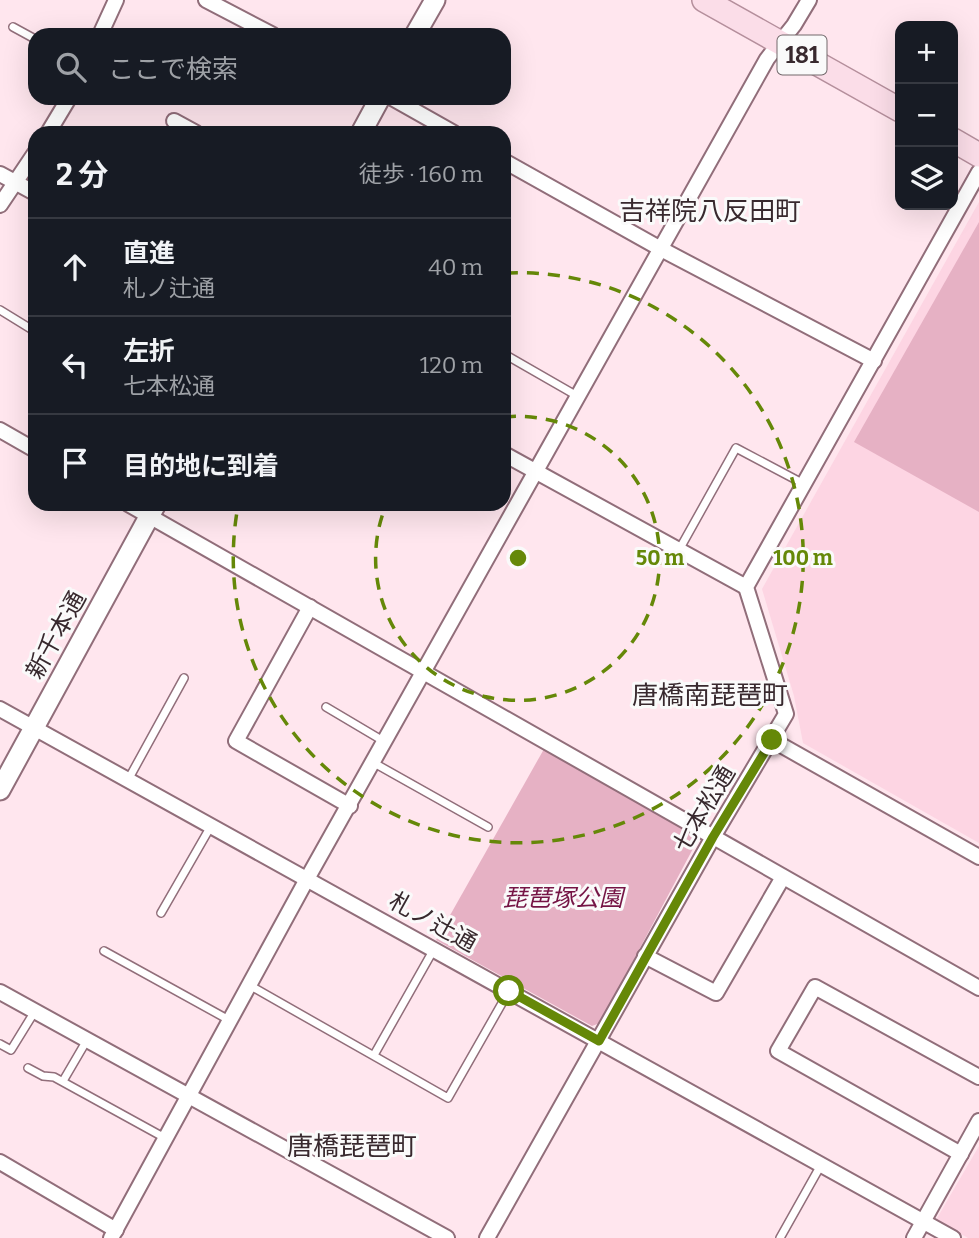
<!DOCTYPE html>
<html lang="ja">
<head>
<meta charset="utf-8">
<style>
  :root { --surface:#171b24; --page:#20242c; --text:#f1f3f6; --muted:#9ea1a6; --line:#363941 }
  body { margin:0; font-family:Bitter,"Noto Sans JP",serif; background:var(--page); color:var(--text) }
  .controls { position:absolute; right:21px; top:21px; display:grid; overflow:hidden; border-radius:14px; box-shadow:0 7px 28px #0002 }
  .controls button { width:63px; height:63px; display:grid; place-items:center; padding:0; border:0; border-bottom:2px solid var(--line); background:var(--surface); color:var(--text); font:35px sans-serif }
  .stop { position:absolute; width:21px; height:21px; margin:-16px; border:5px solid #658808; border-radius:50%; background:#fff }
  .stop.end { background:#658808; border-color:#fff; box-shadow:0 2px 7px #0008 }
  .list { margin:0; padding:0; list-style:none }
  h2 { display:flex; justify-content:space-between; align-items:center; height:91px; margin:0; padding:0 28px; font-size:30px }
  h2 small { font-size:23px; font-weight:400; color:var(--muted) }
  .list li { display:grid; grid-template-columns:46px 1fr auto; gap:21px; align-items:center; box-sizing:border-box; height:98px; padding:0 28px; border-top:2px solid var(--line) }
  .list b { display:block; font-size:26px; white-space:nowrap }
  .list p { margin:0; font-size:23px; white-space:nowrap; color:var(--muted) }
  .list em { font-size:23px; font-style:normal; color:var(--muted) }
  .icon { flex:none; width:38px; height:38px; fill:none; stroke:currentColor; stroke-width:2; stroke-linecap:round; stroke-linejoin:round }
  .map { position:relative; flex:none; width:979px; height:1238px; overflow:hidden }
  .search { position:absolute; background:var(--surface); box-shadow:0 7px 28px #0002; left:28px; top:28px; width:483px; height:77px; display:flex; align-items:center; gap:18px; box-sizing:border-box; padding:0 24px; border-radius:21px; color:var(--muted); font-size:26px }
  .panel { position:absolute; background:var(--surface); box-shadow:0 7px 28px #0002; left:28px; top:126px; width:483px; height:385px; border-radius:21px }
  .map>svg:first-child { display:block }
  .built { fill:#fdd5e3 }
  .green { fill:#e6b1c4 }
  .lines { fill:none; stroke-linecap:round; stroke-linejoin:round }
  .service-casing { stroke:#916e7a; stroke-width:10 }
  .minor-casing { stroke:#916e7a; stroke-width:18 }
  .tertiary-casing { stroke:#916e7a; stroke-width:23 }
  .primary-casing { stroke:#b58f9c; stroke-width:26 }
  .service { stroke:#fff; stroke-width:7 }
  .minor { stroke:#fff; stroke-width:14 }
  .tertiary { stroke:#fff; stroke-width:19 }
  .primary { stroke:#fbdde8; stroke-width:23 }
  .route { stroke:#658808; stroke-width:9 }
  .ring { fill:none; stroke:#658808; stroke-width:3.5; stroke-dasharray:12 9 }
  .labels { text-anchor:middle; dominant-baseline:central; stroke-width:6; stroke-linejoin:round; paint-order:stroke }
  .shield { fill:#fafafa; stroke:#72686b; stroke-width:2 }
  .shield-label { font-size:23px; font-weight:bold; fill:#38292e }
  .street-label { font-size:24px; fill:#38292e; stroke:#fafafa }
  .park-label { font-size:24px; font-style:italic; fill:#751445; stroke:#fafafa }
  .neighbourhood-label { font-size:26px; fill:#38292e; stroke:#fafafa }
  .centre { fill:#658808; stroke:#fafafa; stroke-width:3.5 }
  .ring-label { font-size:21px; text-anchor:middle; font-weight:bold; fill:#658808; stroke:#fafafa; stroke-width:6; stroke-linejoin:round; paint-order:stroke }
</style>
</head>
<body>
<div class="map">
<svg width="979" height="1238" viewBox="0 0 979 1238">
  <rect width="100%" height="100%" fill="#ffe6ee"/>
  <g class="built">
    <path d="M 979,202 L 979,843 L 803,743 L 794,696 L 762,589 Z"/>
    <path d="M 979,1146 L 979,1238 L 968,1238 L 936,1220 Z"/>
  </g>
  <g class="green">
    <path d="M 979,222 L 979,512 L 854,442 Z"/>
    <path d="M 544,749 L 692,834 L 696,843 L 600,1023 L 592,1026 L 436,940 Z"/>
  </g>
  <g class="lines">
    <defs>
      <g id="service">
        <path d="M 13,27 L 35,39"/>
        <path d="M 0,310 L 31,329"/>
        <path d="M 504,354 L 579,397"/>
        <path d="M 679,550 L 736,448 L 804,484"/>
        <path d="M 326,707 L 385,742"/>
        <path d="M 374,763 L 488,827"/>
        <path d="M 128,780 L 184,678"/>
        <path d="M 161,913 L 211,826"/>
        <path d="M 104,951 L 229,1020"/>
        <path d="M 249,985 L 448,1098 L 509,991"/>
        <path d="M 0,1044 L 11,1050 L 35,1011"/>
        <path d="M 374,1055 L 434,949"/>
        <path d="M 28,1068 L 43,1076 L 54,1077 L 165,1138"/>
        <path d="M 63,1081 L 87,1040"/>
        <path d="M 780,1238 L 821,1165"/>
      </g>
      <g id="minor">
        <path d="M 206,0 L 273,35"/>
        <path d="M 100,35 L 116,0"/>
        <path d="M 392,98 L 454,133"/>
        <path d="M 174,121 L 196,133"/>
        <path d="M 48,133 L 69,98"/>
        <path d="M 504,161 L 661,249 L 874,361"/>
        <path d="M 0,174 L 35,193"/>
        <path d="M 0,205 L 35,153"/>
        <path d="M 0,430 L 35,450"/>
        <path d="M 504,454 L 746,587"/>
        <path d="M 128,504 L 979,988"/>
        <path d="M 310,607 L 236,741 L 350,806"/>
        <path d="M 0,709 L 953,1238"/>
        <path d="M 772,740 L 979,857"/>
        <path d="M 645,956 L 716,993 L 783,877"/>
        <path d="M 0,992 L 447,1238"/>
        <path d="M 961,1154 L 778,1051 L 815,987 L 979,1077"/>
        <path d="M 0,1162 L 116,1230"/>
        <path d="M 111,1238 L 307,879 L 767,59 L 794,25 L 809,0"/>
        <path d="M 487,1238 L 713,837 L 786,714 L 746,587 L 979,172"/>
        <path d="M 914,1238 L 979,1121"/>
      </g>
      <g id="tertiary">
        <path d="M 415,35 L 435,0"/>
        <path d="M 361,133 L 380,98"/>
        <path d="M 0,790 L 156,504"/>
      </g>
      <g id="primary">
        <path d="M 704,0 L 900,110"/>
        <path d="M 953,140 L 979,155"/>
      </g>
    </defs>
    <use href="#service" class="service-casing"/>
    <use href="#minor" class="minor-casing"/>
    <use href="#tertiary" class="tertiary-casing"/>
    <use href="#primary" class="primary-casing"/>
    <use href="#service" class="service"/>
    <use href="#minor" class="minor"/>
    <use href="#tertiary" class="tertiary"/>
    <use href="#primary" class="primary"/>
  </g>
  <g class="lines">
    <path class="route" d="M 509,991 L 599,1041 L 713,837 L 772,740"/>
  </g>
  <g class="ring">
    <path d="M504 417A142 142 0 1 1 386 505"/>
    <path d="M506 273A285 285 0 1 1 238 506"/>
  </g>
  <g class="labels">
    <rect class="shield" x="777.5" y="35.5" width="49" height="39" rx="5"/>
    <g class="shield-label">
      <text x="802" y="55">181</text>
    </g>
    <g class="street-label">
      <text transform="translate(56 635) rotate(-61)">新千本通</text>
      <text transform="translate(704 809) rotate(-59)">七本松通</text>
      <text transform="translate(433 922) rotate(29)">札ノ辻通</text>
    </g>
    <g class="park-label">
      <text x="563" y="898">琵琶塚公園</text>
    </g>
    <g class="neighbourhood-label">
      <text x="710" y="211">吉祥院八反田町</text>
      <text x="710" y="695">唐橋南琵琶町</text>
      <text x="352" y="1146">唐橋琵琶町</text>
    </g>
  </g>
  <circle cx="518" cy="558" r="10" class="centre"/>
  <g class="ring-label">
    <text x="660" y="565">50 m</text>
    <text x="803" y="565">100 m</text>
  </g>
</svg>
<div class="controls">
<button>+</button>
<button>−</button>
<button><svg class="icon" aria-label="layers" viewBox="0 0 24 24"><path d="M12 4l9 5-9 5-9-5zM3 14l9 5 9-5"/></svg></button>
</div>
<div class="stop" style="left:509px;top:991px"></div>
<div class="stop end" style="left:772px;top:740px"></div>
<div class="search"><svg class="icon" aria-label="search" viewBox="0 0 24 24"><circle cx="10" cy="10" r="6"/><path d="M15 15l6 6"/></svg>ここで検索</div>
<section class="panel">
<h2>2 分<small>徒歩 · 160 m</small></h2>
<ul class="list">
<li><svg class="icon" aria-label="ahead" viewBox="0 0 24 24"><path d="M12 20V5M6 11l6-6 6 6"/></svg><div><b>直進</b><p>札ノ辻通</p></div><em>40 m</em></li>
<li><svg class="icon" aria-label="left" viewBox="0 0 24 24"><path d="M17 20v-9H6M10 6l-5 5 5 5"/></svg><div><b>左折</b><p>七本松通</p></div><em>120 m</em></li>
<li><svg class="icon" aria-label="arrive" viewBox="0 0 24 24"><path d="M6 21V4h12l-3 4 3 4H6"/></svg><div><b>目的地に到着</b></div></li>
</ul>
</section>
</div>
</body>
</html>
